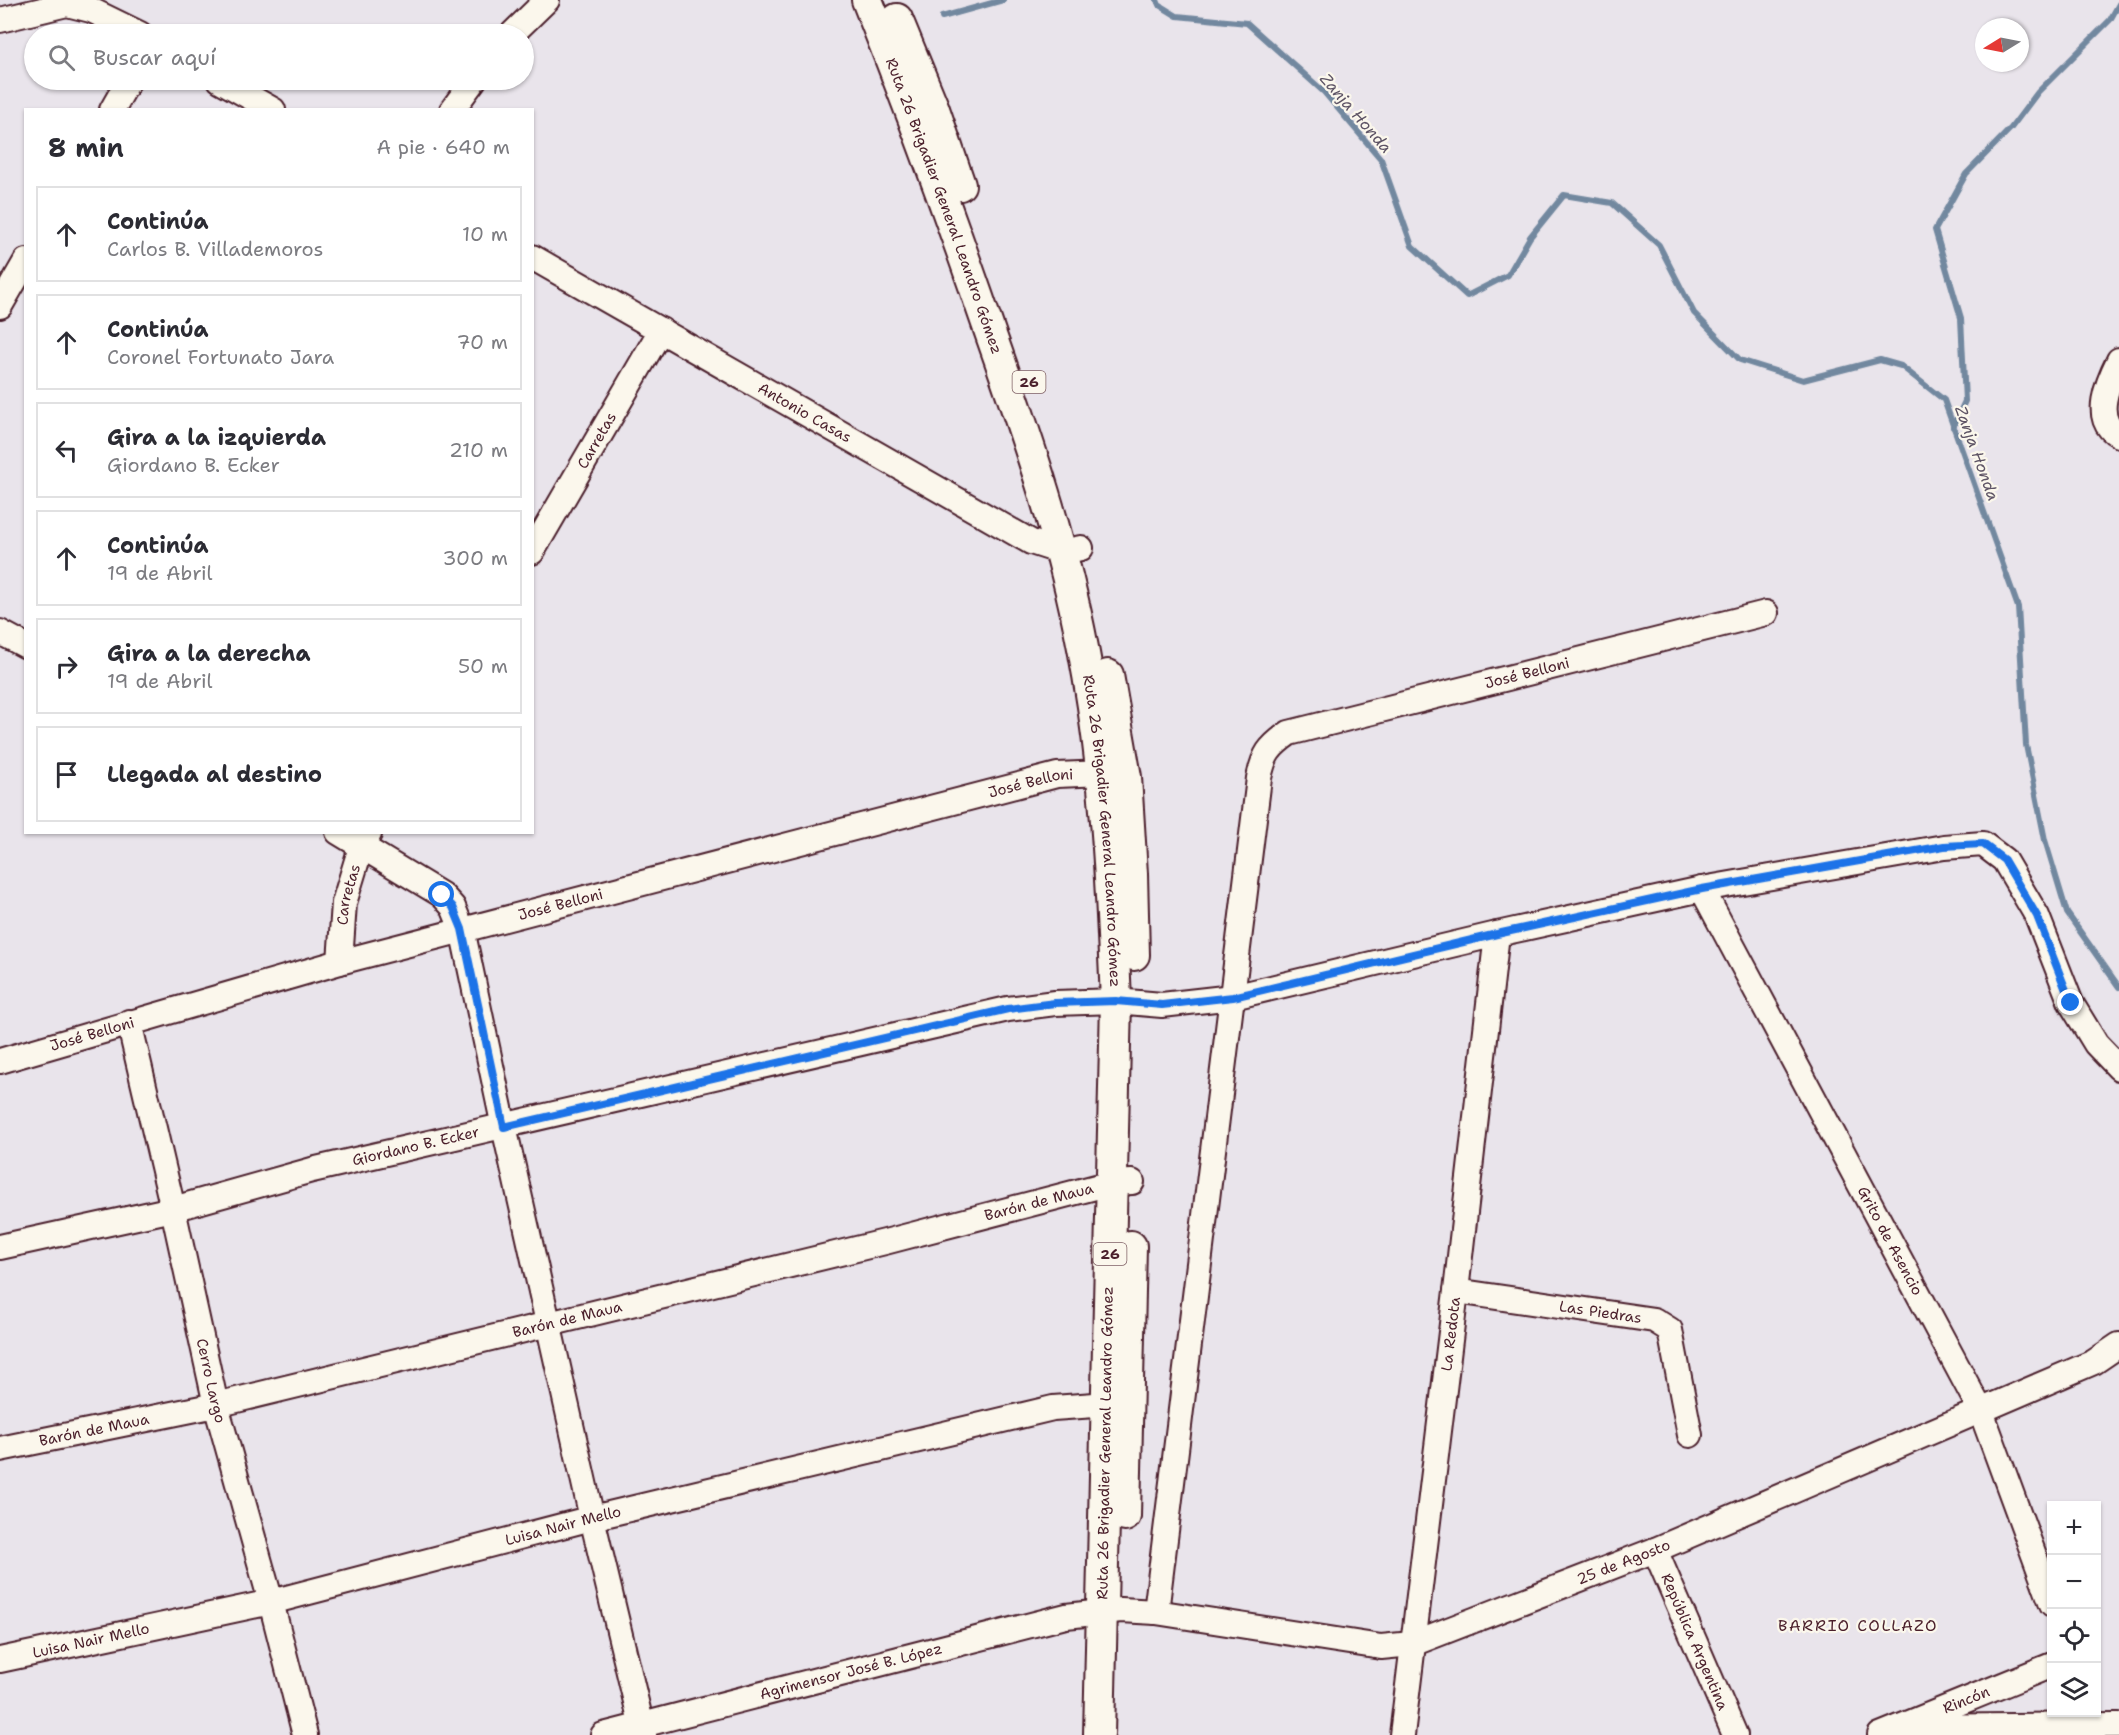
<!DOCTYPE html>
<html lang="es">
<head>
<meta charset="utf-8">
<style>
  :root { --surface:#fff; --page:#f7f7f7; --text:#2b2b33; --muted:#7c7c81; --line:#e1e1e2 }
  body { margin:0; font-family:"Shantell Sans",sans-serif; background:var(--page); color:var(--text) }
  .controls { position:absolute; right:18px; bottom:18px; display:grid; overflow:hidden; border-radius:0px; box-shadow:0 2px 4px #0004 }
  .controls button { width:54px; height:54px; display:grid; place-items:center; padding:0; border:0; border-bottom:2px solid var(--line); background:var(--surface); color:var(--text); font:30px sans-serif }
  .compass { position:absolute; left:1975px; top:18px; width:54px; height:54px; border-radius:50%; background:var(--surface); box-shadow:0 2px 4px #0004; rotate:260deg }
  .stop { position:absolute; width:18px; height:18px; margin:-14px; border:4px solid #1a73e8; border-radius:50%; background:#fff }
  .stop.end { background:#1a73e8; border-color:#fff; box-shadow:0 2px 6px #0008 }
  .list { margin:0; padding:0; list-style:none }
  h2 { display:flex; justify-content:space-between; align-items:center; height:78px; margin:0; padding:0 24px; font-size:26px }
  h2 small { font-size:20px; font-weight:400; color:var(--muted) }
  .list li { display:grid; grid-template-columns:39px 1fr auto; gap:18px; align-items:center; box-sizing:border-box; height:96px; margin:0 12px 12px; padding:0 12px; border:2px solid var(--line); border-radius:0px }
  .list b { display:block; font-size:22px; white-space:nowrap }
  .list p { margin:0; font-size:20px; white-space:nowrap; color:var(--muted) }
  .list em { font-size:20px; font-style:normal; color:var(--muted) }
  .icon { flex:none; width:33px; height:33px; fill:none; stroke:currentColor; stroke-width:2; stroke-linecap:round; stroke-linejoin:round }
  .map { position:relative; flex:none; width:2119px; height:1735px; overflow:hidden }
  .search { position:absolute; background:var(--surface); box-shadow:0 2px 4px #0004; left:24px; top:24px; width:510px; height:66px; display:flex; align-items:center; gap:15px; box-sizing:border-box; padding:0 21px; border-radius:33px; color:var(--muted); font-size:22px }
  .panel { position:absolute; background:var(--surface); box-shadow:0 2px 4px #0004; left:24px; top:108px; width:510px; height:726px; border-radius:0px }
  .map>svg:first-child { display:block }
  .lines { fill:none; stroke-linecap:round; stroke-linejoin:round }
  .stream { stroke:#72889f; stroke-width:6 }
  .minor-casing { stroke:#4a1f2b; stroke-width:28 }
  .major-casing { stroke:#4a1f2b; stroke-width:34 }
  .minor { stroke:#fbf7ec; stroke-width:24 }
  .major { stroke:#fbf7ec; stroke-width:30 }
  .route { stroke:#1a73e8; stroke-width:8 }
  .labels { text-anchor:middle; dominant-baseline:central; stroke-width:4.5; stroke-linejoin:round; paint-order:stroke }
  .shield { fill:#fbf7ec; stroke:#7f6065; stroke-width:1.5 }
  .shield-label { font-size:14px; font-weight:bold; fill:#4a1f2b }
  .street-label { font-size:15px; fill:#4a1f2b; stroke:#fbf7ec }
  .water-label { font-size:16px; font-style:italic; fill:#5e5465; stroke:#fbf7ec }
  .neighbourhood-label { font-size:16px; letter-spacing:1.5px; fill:#4a1f2b; stroke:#fbf7ec }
</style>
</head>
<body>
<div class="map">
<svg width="2119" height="1735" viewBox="0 0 2119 1735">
  <rect width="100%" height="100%" fill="#e9e4eb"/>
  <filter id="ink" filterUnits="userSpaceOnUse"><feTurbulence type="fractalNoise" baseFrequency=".0167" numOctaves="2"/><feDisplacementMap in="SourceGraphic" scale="12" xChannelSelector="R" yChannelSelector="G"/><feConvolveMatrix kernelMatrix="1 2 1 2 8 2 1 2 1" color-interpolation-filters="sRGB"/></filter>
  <g filter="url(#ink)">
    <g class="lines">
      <g class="stream">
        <path d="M 1157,0 L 1159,5 L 1177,16 L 1247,23 L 1324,92 L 1381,159 L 1412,246 L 1467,296 L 1508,275 L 1530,237 L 1564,195 L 1612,203 L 1659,245 L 1694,313 L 1740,360 L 1803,380 L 1880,360 L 1901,366 L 1944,400 L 2018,607 L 2026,745 L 2045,840 L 2067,913 L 2119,987"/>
        <path d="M 942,17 L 1003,0"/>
        <path d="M 1953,427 L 1965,401 L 1961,318 L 1935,230 L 1966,174 L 2011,128 L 2038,92 L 2110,20 L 2119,4"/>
      </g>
      <defs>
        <g id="minor">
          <path d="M 0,20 L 67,4 L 91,10 L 140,34"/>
          <path d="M 512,34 L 547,0"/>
          <path d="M 220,80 L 273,110"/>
          <path d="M 112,110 L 129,80"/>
          <path d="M 452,110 L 474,80"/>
          <path id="s1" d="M 532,257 L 1031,542 L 1062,552 L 1081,548"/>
          <path d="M 0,306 L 26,261"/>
          <path d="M 2119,360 C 2109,380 2090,421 2119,435"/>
          <path id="s2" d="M 532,552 L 661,330"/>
          <path d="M 0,632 L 26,646"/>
          <path d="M 338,832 L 442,895 L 453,907 L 462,929 L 504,1127 L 592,1518 L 644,1735"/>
          <path id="s3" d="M 1702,889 L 1981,1411 L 2052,1604"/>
          <path id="s4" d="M 340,962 L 344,903 L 361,847 L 369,834"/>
          <path id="s5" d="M 129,1022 L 173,1209 L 216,1405 L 271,1602 L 305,1735"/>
          <path id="s6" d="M 0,1061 L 340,962 L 1057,775 L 1103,773 L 1117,776"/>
          <path id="s7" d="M 0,1247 L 173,1209 L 312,1170 L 1008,1009 L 1055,1003 L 1116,1001 L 1162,1005 L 1233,997 L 1497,934 L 1702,889 L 1944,847 L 1983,844 L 2004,860 L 2037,916 L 2071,1003 L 2096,1044 L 2119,1068"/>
          <path id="s8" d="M 1456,1291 L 1654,1320 L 1670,1330 L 1690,1435"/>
          <path id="s9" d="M 0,1449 L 216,1405 L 885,1242 L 1111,1183 L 1132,1182"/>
          <path id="s10" d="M 1655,1550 L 1735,1735"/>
          <path id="s11" d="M 1156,1612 L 1259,778 C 1264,754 1269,747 1289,733 L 1766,613"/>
          <path id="s12" d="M 0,1660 L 271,1602 L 592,1518 L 1053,1408 L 1123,1403"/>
          <path d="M 1901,1727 L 2119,1725"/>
          <path id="s13" d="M 603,1735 L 1066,1616 L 1121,1610 L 1156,1612 L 1381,1647 L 1412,1644 L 1655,1550 L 2094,1362 L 2119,1345"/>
          <path id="s14" d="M 1402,1735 L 1456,1291 L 1497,934"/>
          <path id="s15" d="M 1880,1735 L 2052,1665"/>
        </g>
        <g id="major">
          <path id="s16" d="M 867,0 C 912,112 953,224 992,338 C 1028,440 1063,542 1083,648 C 1106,765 1111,883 1116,1001 L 1099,1735"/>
          <path d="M 897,19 L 934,109 L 960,185"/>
          <path d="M 1108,675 L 1126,777 L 1132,874 L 1134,955"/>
          <path d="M 1125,1516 L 1131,1246"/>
        </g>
      </defs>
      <use href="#minor" class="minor-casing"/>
      <use href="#major" class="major-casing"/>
      <use href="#minor" class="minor"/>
      <use href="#major" class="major"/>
    </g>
  </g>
  <g class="lines" filter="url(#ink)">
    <path class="route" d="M 442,895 L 453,907 L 462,929 L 504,1127 L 1008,1009 L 1055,1003 L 1116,1001 L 1162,1005 L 1233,997 L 1497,934 L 1702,889 L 1944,846 L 1983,844 L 2004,860 L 2037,916 L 2071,1003"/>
  </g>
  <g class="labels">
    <g class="shield">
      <rect x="1012.5" y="371" width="33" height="22" rx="4.5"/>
      <rect x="1093.5" y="1243" width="33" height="22" rx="4.5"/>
    </g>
    <g class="shield-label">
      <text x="1029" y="382">26</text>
      <text x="1110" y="1254">26</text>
    </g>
    <g class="street-label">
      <text stroke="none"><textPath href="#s16" startOffset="220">Ruta 26 Brigadier General Leandro Gómez</textPath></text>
      <text stroke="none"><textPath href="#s1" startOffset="314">Antonio Casas</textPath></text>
      <text stroke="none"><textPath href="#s2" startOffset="129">Carretas</textPath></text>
      <text stroke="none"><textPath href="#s11" startOffset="1142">José Belloni</textPath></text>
      <text stroke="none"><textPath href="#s6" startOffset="1068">José Belloni</textPath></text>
      <text stroke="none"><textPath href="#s16" startOffset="868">Ruta 26 Brigadier General Leandro Gómez</textPath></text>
      <text stroke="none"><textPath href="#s4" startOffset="68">Carretas</textPath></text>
      <text stroke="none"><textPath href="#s6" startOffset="582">José Belloni</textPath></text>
      <text stroke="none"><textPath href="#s6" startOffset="96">José Belloni</textPath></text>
      <text stroke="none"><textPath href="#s7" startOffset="428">Giordano B. Ecker</textPath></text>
      <text stroke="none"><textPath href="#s9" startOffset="1068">Barón de Maua</textPath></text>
      <text stroke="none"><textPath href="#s3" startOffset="399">Grito de Asencio</textPath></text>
      <text stroke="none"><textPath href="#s8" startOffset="146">Las Piedras</textPath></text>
      <text stroke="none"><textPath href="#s9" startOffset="582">Barón de Maua</textPath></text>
      <text stroke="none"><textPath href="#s14" startOffset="404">La Redota</textPath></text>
      <text stroke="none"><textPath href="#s5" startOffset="368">Cerro Largo</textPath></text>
      <text stroke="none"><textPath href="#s9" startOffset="96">Barón de Maua</textPath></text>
      <text transform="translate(1105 1443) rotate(-89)">Ruta 26 Brigadier General Leandro Gómez</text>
      <text stroke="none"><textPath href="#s12" startOffset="579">Luisa Nair Mello</textPath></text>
      <text stroke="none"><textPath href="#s13" startOffset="1054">25 de Agosto</textPath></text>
      <text stroke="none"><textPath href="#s12" startOffset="93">Luisa Nair Mello</textPath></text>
      <text stroke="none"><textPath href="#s10" startOffset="100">República Argentina</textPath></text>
      <text stroke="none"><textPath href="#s13" startOffset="256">Agrimensor José B. López</textPath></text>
      <text stroke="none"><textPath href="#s15" startOffset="93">Rincón</textPath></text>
    </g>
    <g class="water-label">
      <text transform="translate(1356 113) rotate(49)">Zanja Honda</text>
      <text transform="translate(1977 453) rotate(70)">Zanja Honda</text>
    </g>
    <g class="neighbourhood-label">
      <text x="1858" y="1625">BARRIO COLLAZO</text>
    </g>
  </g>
</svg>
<div class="controls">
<button>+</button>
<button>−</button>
<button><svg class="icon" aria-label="locate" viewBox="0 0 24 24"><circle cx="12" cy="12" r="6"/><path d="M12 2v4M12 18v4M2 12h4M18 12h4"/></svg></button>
<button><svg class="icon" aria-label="layers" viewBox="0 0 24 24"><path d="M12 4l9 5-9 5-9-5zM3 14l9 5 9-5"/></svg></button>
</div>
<svg class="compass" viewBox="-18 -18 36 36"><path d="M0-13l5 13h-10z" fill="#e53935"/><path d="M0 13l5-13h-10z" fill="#7c7c81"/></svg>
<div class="stop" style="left:442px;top:895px"></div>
<div class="stop end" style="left:2071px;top:1003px"></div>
<div class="search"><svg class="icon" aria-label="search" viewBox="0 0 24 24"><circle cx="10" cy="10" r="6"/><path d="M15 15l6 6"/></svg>Buscar aquí</div>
<section class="panel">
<h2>8 min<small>A pie · 640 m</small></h2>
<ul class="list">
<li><svg class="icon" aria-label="ahead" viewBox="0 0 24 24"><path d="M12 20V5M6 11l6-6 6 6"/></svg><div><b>Continúa</b><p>Carlos B. Villademoros</p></div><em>10 m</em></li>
<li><svg class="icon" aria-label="ahead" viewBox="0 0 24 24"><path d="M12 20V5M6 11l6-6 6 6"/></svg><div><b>Continúa</b><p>Coronel Fortunato Jara</p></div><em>70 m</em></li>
<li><svg class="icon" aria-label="left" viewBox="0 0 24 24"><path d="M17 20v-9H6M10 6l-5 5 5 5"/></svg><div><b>Gira a la izquierda</b><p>Giordano B. Ecker</p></div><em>210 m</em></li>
<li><svg class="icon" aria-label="ahead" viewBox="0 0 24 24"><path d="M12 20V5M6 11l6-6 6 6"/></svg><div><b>Continúa</b><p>19 de Abril</p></div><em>300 m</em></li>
<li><svg class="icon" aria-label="right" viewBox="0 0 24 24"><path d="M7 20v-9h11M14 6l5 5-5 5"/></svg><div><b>Gira a la derecha</b><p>19 de Abril</p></div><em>50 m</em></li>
<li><svg class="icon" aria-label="arrive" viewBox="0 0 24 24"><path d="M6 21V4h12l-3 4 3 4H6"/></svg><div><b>Llegada al destino</b></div></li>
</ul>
</section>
</div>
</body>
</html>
